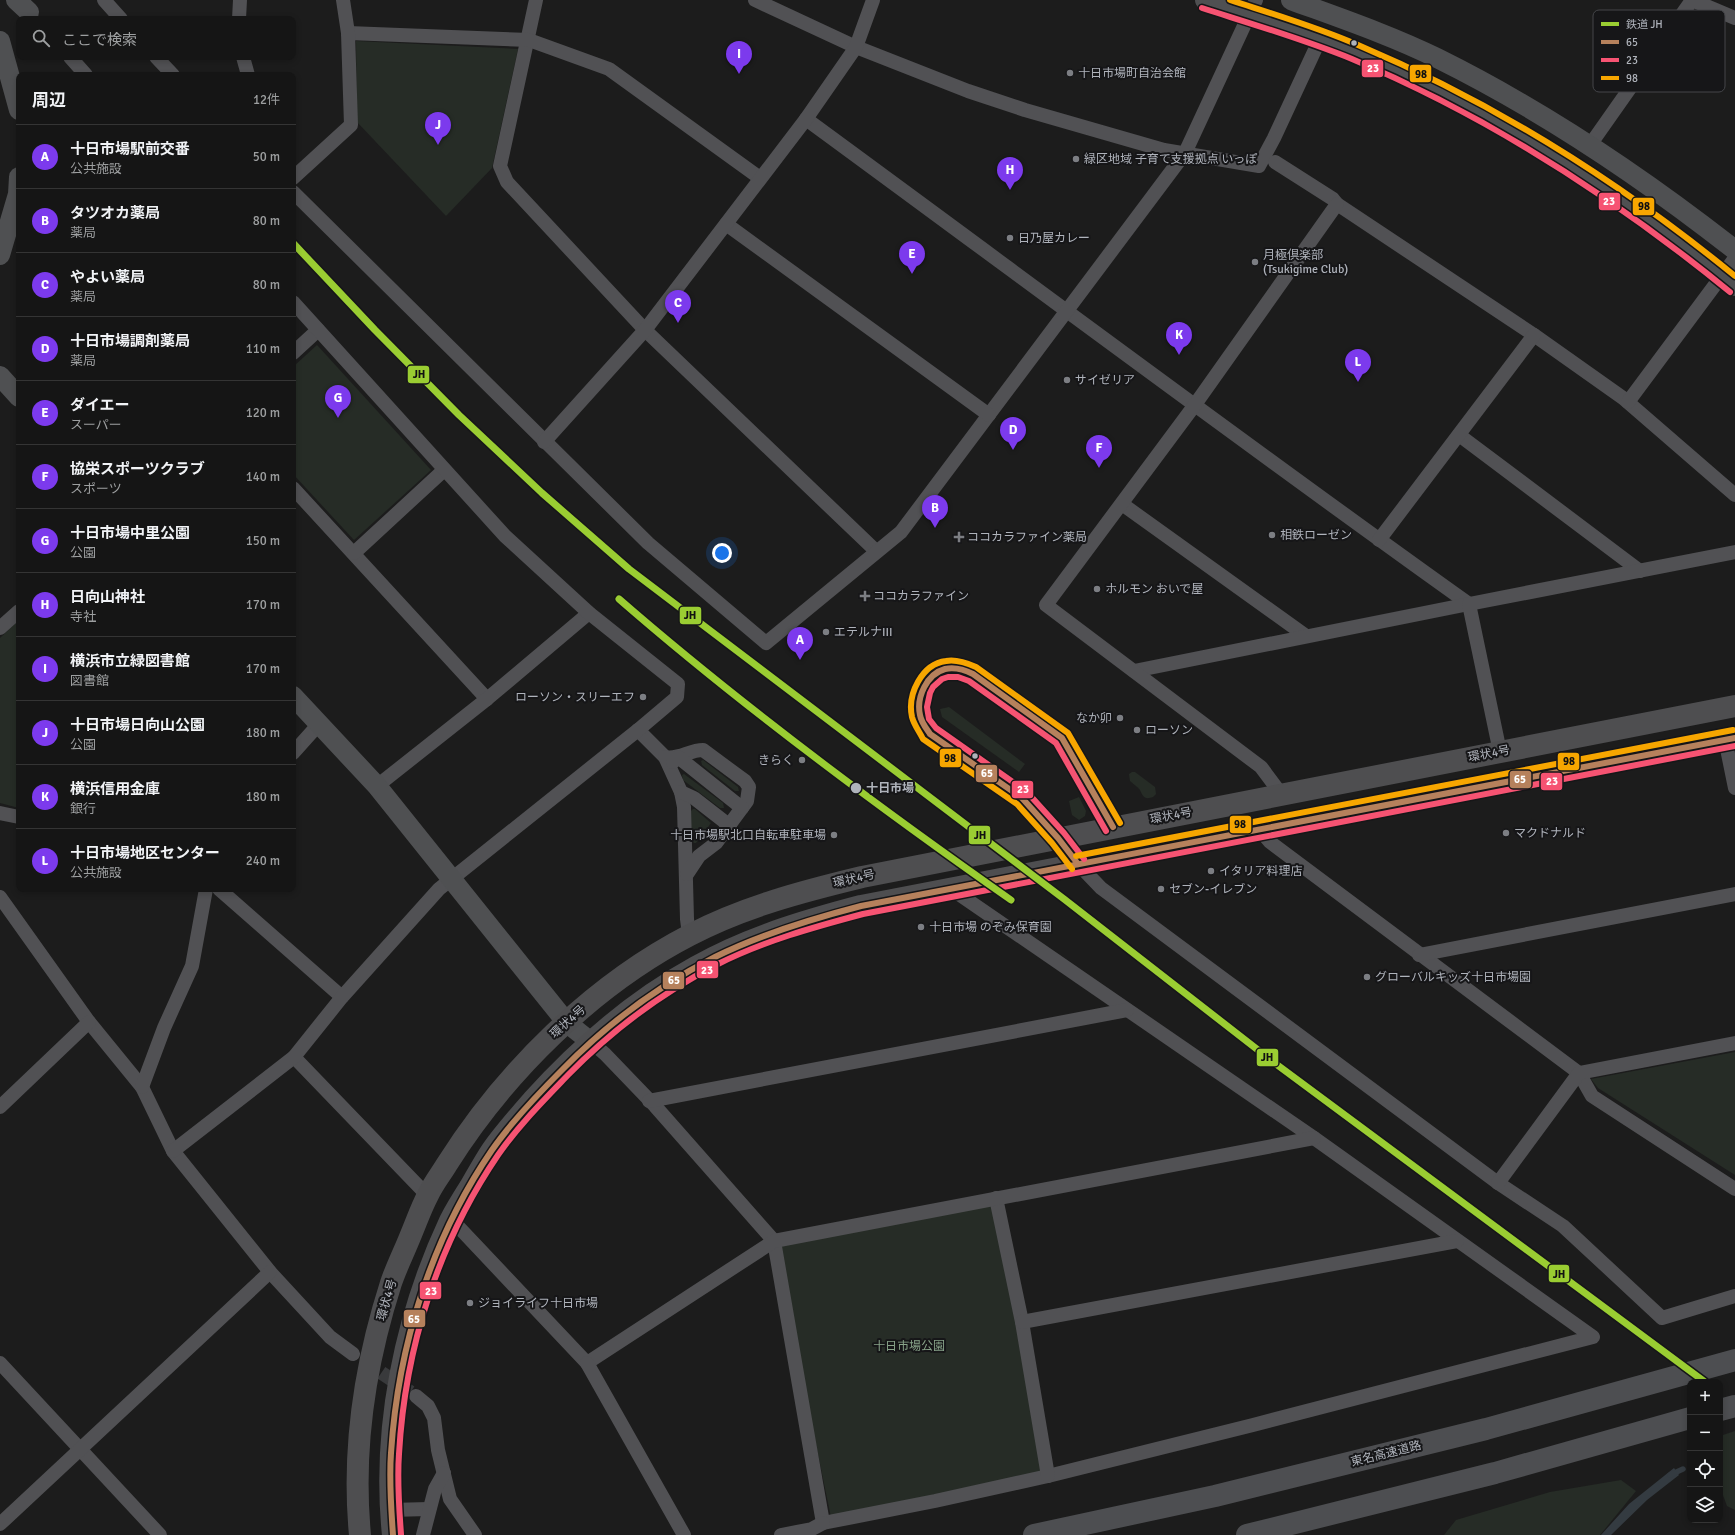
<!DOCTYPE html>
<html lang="ja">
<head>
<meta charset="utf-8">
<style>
  :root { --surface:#151515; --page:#222; --text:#f1f3f6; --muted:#9d9fa0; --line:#343434; --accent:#7c3aed }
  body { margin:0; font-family:Signika,"Noto Sans JP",sans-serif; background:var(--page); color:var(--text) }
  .controls { position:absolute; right:12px; bottom:12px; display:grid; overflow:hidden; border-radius:8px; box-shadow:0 2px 6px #0003 }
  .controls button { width:36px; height:36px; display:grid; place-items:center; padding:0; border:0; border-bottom:1px solid var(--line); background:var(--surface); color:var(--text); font:20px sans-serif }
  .you { position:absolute; left:722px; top:553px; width:14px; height:14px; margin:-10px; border:3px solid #fff; border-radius:50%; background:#1a73e8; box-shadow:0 0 0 6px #1a73e833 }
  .badge { display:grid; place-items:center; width:26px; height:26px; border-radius:50%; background:var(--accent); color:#fff; font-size:13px; font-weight:700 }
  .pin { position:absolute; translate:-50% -33px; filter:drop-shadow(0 1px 2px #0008) }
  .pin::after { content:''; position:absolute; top:21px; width:14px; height:12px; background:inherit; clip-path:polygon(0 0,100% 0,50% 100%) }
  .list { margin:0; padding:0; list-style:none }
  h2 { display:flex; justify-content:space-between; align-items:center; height:52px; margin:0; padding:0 16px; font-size:17px }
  h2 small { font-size:13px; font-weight:400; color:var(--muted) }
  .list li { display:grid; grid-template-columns:26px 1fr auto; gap:12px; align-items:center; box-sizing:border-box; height:64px; padding:0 16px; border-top:1px solid var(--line) }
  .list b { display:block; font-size:15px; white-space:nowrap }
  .list p { margin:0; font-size:13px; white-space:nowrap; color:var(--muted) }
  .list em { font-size:13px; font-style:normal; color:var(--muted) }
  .icon { flex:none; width:22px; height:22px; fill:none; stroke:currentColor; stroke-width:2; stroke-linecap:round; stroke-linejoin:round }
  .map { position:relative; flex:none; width:1735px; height:1535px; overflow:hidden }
  .search { position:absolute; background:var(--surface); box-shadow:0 2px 6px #0003; left:16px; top:16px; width:280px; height:44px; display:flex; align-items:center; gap:10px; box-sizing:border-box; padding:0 14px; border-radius:8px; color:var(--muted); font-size:15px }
  .panel { position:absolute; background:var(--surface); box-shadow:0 2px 6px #0003; left:16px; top:72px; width:280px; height:820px; border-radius:8px }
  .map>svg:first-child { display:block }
  .green { fill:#262c26 }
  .water { fill:#343b41 }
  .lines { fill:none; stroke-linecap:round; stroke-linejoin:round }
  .stream { stroke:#343b41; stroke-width:5.5 }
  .street-tunnel { stroke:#393a3c; stroke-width:14; stroke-dasharray:14 7; stroke-linecap:butt }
  .street { stroke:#515154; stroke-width:14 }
  .secondary { stroke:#4f5052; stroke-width:20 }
  .primary { stroke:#4e4e50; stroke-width:22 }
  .highway { stroke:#4d4e51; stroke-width:22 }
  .bus-1-casing { stroke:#161618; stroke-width:9 }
  .bus-2-casing { stroke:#161618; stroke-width:9 }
  .bus-3-casing { stroke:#161618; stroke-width:9 }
  .bus-1 { stroke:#b6815c; stroke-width:6 }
  .bus-2 { stroke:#f65372; stroke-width:6 }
  .bus-3 { stroke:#f7a600; stroke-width:6 }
  .rail-1-casing { stroke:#161618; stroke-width:10 }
  .rail-1 { stroke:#9acd32; stroke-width:7 }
  .bus-dot { fill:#afb3bb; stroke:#161618; stroke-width:1.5 }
  .poi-dot { fill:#7c7e83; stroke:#161618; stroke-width:1.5 }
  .labels { text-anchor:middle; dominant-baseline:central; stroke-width:4; stroke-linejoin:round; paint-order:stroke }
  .poi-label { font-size:12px; fill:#afb3bb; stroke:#161618; text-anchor:start }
  .street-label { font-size:12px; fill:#afb3bb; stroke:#161618 }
  .stop-label { font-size:12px; font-weight:bold; fill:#afb3bb; stroke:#161618; text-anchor:start }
  .park-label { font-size:12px; fill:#88a389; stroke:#161618 }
  .key { fill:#161618; stroke:#444549; stroke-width:1 }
  .key-label { font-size:11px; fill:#afb3bb }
  .line-badge { stroke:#161618; stroke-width:1.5 }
  .badge-label { font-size:11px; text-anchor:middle; font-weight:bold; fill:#fff }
  .pale-badge-label { font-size:11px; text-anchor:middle; font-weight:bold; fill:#111 }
</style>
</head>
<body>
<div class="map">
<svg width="1735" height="1535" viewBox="0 0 1735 1535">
  <rect width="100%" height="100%" fill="#1c1c1c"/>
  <g class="green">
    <path d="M 356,41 L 518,49 L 492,168 L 446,216 L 357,122 Z"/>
    <path d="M 317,345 L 431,470 L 354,540 L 293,474 L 293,367 Z"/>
    <path d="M 19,620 L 19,808 L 0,803 L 0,638 Z"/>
    <path d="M 949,707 L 1025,764 L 1019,772 L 942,717 L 940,709 Z"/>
    <path d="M 703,760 L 738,787 L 739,791 L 735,791 L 702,765 L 701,761 Z"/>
    <path d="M 1132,772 L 1135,772 L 1155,787 L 1156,794 L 1153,797 C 1145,800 1143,797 1140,790 C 1138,787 1133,784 1130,781 L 1129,774 Z"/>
    <path d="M 684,774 L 723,803 L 724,808 L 720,808 L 683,780 L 682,775 Z"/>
    <path d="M 1079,797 L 1086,811 L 1085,816 L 1079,820 L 1072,815 L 1069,801 Z"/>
    <path d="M 693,809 L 695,809 L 711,823 L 696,843 L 694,843 L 692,840 L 690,812 Z"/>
    <path d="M 1735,1052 L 1735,1175 L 1598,1088 L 1591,1079 Z"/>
    <path d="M 996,1198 L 1045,1460 L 1039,1478 L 832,1522 L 774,1241 Z"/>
    <path d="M 1735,1431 L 1735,1510 L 1727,1506 L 1720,1487 L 1720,1436 Z"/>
    <path d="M 1621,1480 L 1636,1491 L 1600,1535 L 1444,1535 L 1456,1520 L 1550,1492 Z"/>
  </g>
  <path class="water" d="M 1674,1468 L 1679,1475 L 1647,1500 L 1611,1535 L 1601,1535 L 1629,1504 Z"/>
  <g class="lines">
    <path class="stream" d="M 1670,1475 L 1683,1469"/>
    <path class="street-tunnel" d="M 364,1361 L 416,1396"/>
    <g class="street">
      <path d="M 104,0 L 121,19"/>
      <path d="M 536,0 L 500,166 L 507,182 L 645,330 L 876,551"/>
      <path d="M 755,0 L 856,47 L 968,91 L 1025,110 L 1164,150 L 1259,166 L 1274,138 L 1320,39"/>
      <path d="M 239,19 L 240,0"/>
      <path d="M 348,33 L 529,40 L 609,69 L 760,178"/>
      <path d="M 70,57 L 86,75"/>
      <path d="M 156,57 L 173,75"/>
      <path d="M 243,57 L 248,75"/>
      <path d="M 806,119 C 1027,281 1246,445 1469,604"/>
      <path d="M 1590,145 L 1692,0 L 1735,18"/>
      <path d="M 1275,162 L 1333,199 L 1337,204 L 1534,335 L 1623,398 L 1735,495"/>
      <path d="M 293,178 L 351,125 L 348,33 L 343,0"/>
      <path d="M 293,192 L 648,543 L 766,643 L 901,532 L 1185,153 L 1256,0"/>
      <path d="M 726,224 L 989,415"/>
      <path d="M 293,353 L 318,330"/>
      <path d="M 1628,402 L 1735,258"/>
      <path d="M 1459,435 L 1640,571"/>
      <path d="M 544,442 L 645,330 L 806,119 L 856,47 L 873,0"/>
      <path d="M 293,488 L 487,699"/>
      <path d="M 1122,504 L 1306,636"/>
      <path d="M 1379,540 L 1534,335"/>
      <path d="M 354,553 L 444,470"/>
      <path d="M 0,628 L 19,611"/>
      <path d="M 1134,671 L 1469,604"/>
      <path d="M 638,730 L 665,757 L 681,792 L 684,807 L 687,919 L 689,935"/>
      <path d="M 1725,739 L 1735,788"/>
      <path d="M 1500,752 L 1469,604 L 1735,552"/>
      <path d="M 293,753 L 319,724"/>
      <path d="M 665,757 C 679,760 689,750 703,750 L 745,781 L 749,787 L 747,801 L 716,843 L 699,856 L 687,874"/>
      <path d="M 673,762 L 678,757 L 742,808"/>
      <path d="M 377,786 L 487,699 L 589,613"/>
      <path d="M 681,792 L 694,798 L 730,826"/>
      <path d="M 1281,794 L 1261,767 L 1046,605 L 1194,406 L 1337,204"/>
      <path d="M 0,813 L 19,817"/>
      <path d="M 1259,829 L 1270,842 L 1579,1073 L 1592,1096 L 1735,1189"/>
      <path d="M 1078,864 L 1101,888 L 1498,1183 L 1563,1226 L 1662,1318 L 1735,1296"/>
      <path d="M 219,889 L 342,997"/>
      <path d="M 0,897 L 89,1022 L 142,1087 L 173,1151 L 270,1272 L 330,1337 L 353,1354"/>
      <path d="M 1419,955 L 1735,894"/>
      <path d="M 591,1042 L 605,1054 L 655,1106 L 774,1241 L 823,1523 L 935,1501 L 1048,1476 L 1253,1425 L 1593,1337 L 1314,1138 L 950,888"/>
      <path d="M 294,1057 L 427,1195"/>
      <path d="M 142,1087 L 164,1028 L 192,966 L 206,889"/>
      <path d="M 649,1101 L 1127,1010"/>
      <path d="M 0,1107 L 89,1022"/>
      <path d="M 173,1151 L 294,1057 L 342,997 L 439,889 L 638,730 L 677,697 L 678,684 L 589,613 L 505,536 L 293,302"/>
      <path d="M 1498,1183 L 1579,1073 L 1735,1043"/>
      <path d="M 996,1198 L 1022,1322 L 1048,1476"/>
      <path d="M 451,1219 L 587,1363 L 774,1241 L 1314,1138"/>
      <path d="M 1022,1322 L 1457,1241"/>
      <path d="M 0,1363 L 160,1535"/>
      <path d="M 587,1363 L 684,1535"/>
      <path d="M 416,1396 L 428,1406 L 434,1418 L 438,1450 L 450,1499 L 475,1535"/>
      <path d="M 390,1510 L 429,1509"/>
      <path d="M 0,1524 L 270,1272"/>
      <path d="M 423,1535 L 435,1489 L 444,1473"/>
      <path d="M 781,1535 L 812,1529 L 823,1523"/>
    </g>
    <g class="secondary">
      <path d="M 16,0 L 29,12"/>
      <path d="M 1205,0 C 1255,17 1306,32 1355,52 C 1492,110 1621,189 1735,286"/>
      <path d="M 1291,0 C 1340,18 1390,35 1437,58 C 1544,111 1642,177 1735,250"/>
      <path d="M 0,41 L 19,110"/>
      <path d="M 0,255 L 18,194 L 19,177"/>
      <path d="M 0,376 L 19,397"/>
      <path d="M 293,696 L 377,786 L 567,1023 L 591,1042"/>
    </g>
    <g class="primary">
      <path d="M 360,1535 C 352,1451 365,1364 391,1283 C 396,1268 404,1252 410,1237 C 416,1223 421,1208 428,1195 C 433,1184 441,1174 447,1164 C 505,1072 593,985 690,935 C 743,907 804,891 862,877 L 1735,706"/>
      <path d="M 393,1535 C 382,1429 405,1317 450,1221 C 456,1209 463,1198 470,1187 C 477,1175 484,1162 492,1150 C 504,1133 519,1116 533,1100 C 580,1048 634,1001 696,967 C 747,938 804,921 861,906 L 1735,738"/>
    </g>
    <g class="highway">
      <path d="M 1720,1410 L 1735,1406"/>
      <path d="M 1034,1535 L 1215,1496 L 1486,1429 L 1735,1360"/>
      <path d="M 1247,1535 L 1495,1473 L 1690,1418"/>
    </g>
    <defs>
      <g id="bus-1">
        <path d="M 1078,864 L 1058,838 L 1022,798 L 930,734 C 926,728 921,722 920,715 C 916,697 927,674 945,669 C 954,667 965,670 973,674 L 1062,738 L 1113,827"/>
        <path d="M 393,1535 C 391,1508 389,1480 391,1453 C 398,1346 431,1239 492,1150 C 512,1121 538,1094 563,1069 C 607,1024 658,986 715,957 C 761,934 811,919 861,906 L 1735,738"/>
      </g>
      <g id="bus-2">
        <path d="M 1202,8 C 1252,24 1303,39 1352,59 C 1490,117 1615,198 1730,292"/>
        <path d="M 1084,859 L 1064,833 L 1027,792 L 936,728 L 929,719 L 927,707 L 930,693 L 933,687 L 942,679 L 948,677 L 958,677 L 969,681 L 1056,743 L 1106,831"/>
        <path d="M 401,1534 C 399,1508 397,1481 399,1454 C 405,1348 438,1243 498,1155 C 518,1126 544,1100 568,1075 C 612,1030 663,992 718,964 C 764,941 814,927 863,914 L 1735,746"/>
      </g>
      <g id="bus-3">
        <path d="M 1230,0 C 1273,14 1317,27 1358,45 C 1495,103 1620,182 1735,276"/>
        <path d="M 1076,856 L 1733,730"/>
        <path d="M 1072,869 L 1052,843 L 1017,804 L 923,739 C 919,731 914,725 912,717 C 907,694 922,664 946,661 C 956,659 967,663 976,667 L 1068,733 L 1120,823"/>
      </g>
    </defs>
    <use href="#bus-1" class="bus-1-casing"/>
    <use href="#bus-2" class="bus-2-casing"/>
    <use href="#bus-3" class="bus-3-casing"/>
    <use href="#bus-1" class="bus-1"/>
    <use href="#bus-2" class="bus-2"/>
    <use href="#bus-3" class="bus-3"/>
    <defs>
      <g id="rail-1">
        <path d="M 293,243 L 375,330 L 459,415 L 542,493 L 629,569 L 1064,899 L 1276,1064 L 1705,1382"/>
        <path d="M 619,599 C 743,707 877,806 1011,900"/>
      </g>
    </defs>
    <use href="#rail-1" class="rail-1-casing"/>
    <use href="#rail-1" class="rail-1"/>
  </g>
  <g class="bus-dot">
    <circle cx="1354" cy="43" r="3.5"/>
    <circle cx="975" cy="756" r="3.5"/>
    <circle cx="856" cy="788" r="6"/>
  </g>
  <g class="poi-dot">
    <circle cx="1070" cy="73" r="4"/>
    <circle cx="1076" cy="159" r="4"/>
    <circle cx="1010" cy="238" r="4"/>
    <circle cx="1255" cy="262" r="4"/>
    <circle cx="1067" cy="380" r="4"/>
    <circle cx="1272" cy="535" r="4"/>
    <path d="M957 531h4v4h4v4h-4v4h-4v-4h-4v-4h4z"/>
    <circle cx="1097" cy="589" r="4"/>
    <path d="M863 590h4v4h4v4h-4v4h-4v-4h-4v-4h4z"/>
    <circle cx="826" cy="632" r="4"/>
    <circle cx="643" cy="697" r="4"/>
    <circle cx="1120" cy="718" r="4"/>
    <circle cx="1137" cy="730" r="4"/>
    <circle cx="802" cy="760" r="4"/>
    <circle cx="1506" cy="833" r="4"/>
    <circle cx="834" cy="835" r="4"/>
    <circle cx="1211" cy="871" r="4"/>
    <circle cx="1161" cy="889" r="4"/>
    <circle cx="921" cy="927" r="4"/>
    <circle cx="1367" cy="977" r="4"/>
    <circle cx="470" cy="1303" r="4"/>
  </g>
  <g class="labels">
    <g class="poi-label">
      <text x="1078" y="73">十日市場町自治会館</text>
      <text x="1084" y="159">緑区地域 子育て支援拠点 いっぽ</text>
      <text x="1018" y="238">日乃屋カレー</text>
      <text x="1263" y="255">月極倶楽部<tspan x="1263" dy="14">(Tsukigime Club)</tspan></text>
      <text x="1075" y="380">サイゼリア</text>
      <text x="1280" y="535">相鉄ローゼン</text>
      <text x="967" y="537">ココカラファイン薬局</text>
      <text x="1105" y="589">ホルモン おいで屋</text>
      <text x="873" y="596">ココカラファイン</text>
      <text x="834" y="632">エテルナIII</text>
      <text x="635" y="697" text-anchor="end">ローソン・スリーエフ</text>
      <text x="1112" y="718" text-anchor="end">なか卯</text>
      <text x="1145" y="730">ローソン</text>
      <text x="794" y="760" text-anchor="end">きらく</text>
      <text x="1514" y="833">マクドナルド</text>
      <text x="826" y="835" text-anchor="end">十日市場駅北口自転車駐車場</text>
      <text x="1219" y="871">イタリア料理店</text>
      <text x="1169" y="889">セブン-イレブン</text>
      <text x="929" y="927">十日市場 のぞみ保育園</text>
      <text x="1375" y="977">グローバルキッズ十日市場園</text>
      <text x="478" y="1303">ジョイライフ十日市場</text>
    </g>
    <g class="street-label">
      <text transform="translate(1489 754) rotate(-11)">環状4号</text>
      <text transform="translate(1171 816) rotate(-11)">環状4号</text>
      <text transform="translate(854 879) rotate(-13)">環状4号</text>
      <text transform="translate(568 1022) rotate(-42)">環状4号</text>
      <text transform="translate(387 1300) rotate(-74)">環状4号</text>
      <text transform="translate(1386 1454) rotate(-14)">東名高速道路</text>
    </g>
    <g class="stop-label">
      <text x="866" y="788">十日市場</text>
    </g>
    <g class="park-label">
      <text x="909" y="1346">十日市場公園</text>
    </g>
  </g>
  <rect x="1593" y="10" width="132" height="82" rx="6" class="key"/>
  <rect x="1601" y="22" width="18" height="4" fill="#9acd32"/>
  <rect x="1601" y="40" width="18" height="4" fill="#b6815c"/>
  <rect x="1601" y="58" width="18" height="4" fill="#f65372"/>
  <rect x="1601" y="76" width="18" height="4" fill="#f7a600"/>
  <g class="key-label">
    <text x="1626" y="28">鉄道 JH</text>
    <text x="1626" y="46">65</text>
    <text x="1626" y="64">23</text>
    <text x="1626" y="82">98</text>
  </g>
  <g class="line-badge">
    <rect x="1361" y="59" width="23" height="19" rx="4" fill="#f65372"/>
    <rect x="1409" y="64" width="23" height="19" rx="4" fill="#f7a600"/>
    <rect x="1598" y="192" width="23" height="19" rx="4" fill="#f65372"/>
    <rect x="1632" y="197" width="23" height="19" rx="4" fill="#f7a600"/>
    <rect x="407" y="365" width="23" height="19" rx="4" fill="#9acd32"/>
    <rect x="679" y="606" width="23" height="19" rx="4" fill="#9acd32"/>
    <rect x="939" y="748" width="23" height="20" rx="4" fill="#f7a600"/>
    <rect x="1557" y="752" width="23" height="19" rx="4" fill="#f7a600"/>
    <rect x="975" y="764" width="23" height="19" rx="4" fill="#b6815c"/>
    <rect x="1509" y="770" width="23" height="19" rx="4" fill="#b6815c"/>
    <rect x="1540" y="772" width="23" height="19" rx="4" fill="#f65372"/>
    <rect x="1011" y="780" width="23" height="19" rx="4" fill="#f65372"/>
    <rect x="1229" y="815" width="23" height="19" rx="4" fill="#f7a600"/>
    <rect x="968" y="825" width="23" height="20" rx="4" fill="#9acd32"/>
    <rect x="696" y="960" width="23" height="19" rx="4" fill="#f65372"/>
    <rect x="662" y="971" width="23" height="19" rx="4" fill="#b6815c"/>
    <rect x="1256" y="1048" width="23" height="19" rx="4" fill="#9acd32"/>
    <rect x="1548" y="1264" width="22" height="19" rx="4" fill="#9acd32"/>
    <rect x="419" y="1281" width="23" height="19" rx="4" fill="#f65372"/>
    <rect x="403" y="1309" width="23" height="19" rx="4" fill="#b6815c"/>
  </g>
  <g class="badge-label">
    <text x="1373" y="72">23</text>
    <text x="1609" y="205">23</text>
    <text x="987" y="777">65</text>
    <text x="1520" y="783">65</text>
    <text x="1552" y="785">23</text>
    <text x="1023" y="793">23</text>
    <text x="707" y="974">23</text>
    <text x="674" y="984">65</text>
    <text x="431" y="1295">23</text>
    <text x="414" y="1323">65</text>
  </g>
  <g class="pale-badge-label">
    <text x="1421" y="78">98</text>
    <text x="1644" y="210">98</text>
    <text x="419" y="378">JH</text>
    <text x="690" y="619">JH</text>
    <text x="950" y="762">98</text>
    <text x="1569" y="765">98</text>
    <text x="1240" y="828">98</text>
    <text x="980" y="839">JH</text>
    <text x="1267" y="1061">JH</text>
    <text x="1559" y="1278">JH</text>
  </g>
</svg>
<div class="controls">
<button>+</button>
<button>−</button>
<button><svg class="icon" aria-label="locate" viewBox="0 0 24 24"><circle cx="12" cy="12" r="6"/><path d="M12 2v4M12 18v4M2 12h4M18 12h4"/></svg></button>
<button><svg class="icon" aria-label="layers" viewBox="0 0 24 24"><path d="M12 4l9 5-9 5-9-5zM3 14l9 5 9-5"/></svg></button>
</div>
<div class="you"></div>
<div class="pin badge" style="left:800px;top:660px">A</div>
<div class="pin badge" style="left:935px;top:528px">B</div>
<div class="pin badge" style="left:678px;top:323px">C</div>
<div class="pin badge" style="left:1013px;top:450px">D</div>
<div class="pin badge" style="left:912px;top:274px">E</div>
<div class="pin badge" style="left:1099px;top:468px">F</div>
<div class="pin badge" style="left:338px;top:418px">G</div>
<div class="pin badge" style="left:1010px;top:190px">H</div>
<div class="pin badge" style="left:739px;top:74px">I</div>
<div class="pin badge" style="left:438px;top:145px">J</div>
<div class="pin badge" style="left:1179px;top:355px">K</div>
<div class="pin badge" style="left:1358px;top:382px">L</div>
<div class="search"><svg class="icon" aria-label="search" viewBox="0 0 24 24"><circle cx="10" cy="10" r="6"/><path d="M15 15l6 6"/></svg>ここで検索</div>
<section class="panel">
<h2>周辺<small>12件</small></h2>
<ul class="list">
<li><span class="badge">A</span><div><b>十日市場駅前交番</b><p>公共施設</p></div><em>50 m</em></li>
<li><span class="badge">B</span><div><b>タツオカ薬局</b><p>薬局</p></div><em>80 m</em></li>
<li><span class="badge">C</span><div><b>やよい薬局</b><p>薬局</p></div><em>80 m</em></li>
<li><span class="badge">D</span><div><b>十日市場調剤薬局</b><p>薬局</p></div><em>110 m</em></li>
<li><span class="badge">E</span><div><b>ダイエー</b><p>スーパー</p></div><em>120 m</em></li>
<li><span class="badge">F</span><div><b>協栄スポーツクラブ</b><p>スポーツ</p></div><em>140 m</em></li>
<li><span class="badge">G</span><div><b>十日市場中里公園</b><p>公園</p></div><em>150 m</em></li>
<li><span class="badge">H</span><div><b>日向山神社</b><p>寺社</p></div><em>170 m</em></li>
<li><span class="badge">I</span><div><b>横浜市立緑図書館</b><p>図書館</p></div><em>170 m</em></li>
<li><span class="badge">J</span><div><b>十日市場日向山公園</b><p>公園</p></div><em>180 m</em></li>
<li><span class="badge">K</span><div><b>横浜信用金庫</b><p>銀行</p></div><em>180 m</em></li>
<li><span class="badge">L</span><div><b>十日市場地区センター</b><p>公共施設</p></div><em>240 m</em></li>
</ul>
</section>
</div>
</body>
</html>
